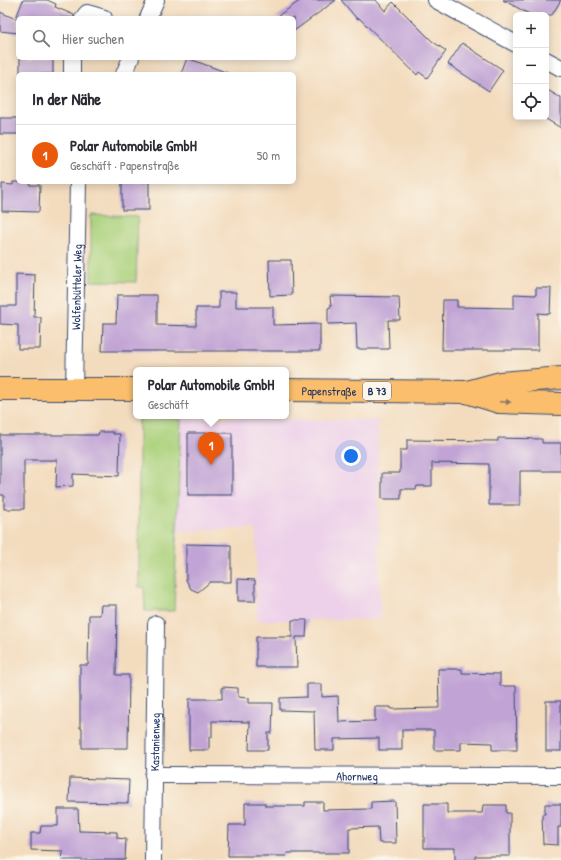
<!DOCTYPE html>
<html lang="de">
<head>
<meta charset="utf-8">
<style>
  :root { --surface:#fff; --page:#f2f2f3; --text:#2b2b33; --muted:#7c7c81; --line:#e1e1e2; --accent:#ea580c }
  body { margin:0; font-family:"Patrick Hand",sans-serif; background:var(--page); color:var(--text) }
  .controls { position:absolute; right:12px; top:12px; display:grid; overflow:hidden; border-radius:6px; box-shadow:0 2px 10px #0003 }
  .controls button { width:36px; height:36px; display:grid; place-items:center; padding:0; border:0; border-bottom:1px solid var(--line); background:var(--surface); color:var(--text); font:20px sans-serif }
  .you { position:absolute; left:351px; top:456px; width:14px; height:14px; margin:-10px; border:3px solid #fff; border-radius:50%; background:#1a73e8; box-shadow:0 0 0 6px #1a73e833 }
  .badge { display:grid; place-items:center; width:26px; height:26px; border-radius:50%; background:var(--accent); color:#fff; font-size:13px; font-weight:700 }
  .pin { position:absolute; translate:-50% -33px; filter:drop-shadow(0 1px 2px #0008) }
  .pin::after { content:''; position:absolute; top:21px; width:14px; height:12px; background:inherit; clip-path:polygon(0 0,100% 0,50% 100%) }
  .popup { position:absolute; left:133px; top:367px; width:156px; height:52px; box-sizing:border-box; display:grid; place-content:center; border-radius:6px; background:var(--surface); filter:drop-shadow(0 1px 3px #0005); font-size:13px; white-space:nowrap; color:var(--muted) }
  .popup b { font-size:15px; color:var(--text) }
  .popup::after { content:''; position:absolute; left:50%; top:100%; margin-left:-8px; border:8px solid transparent; border-top-color:var(--surface) }
  .list { margin:0; padding:0; list-style:none }
  h2 { display:flex; justify-content:space-between; align-items:center; height:52px; margin:0; padding:0 16px; font-size:17px }
  h2 small { font-size:13px; font-weight:400; color:var(--muted) }
  .list li { display:grid; grid-template-columns:26px 1fr auto; gap:12px; align-items:center; box-sizing:border-box; height:60px; padding:0 16px; border-top:1px solid var(--line) }
  .list b { display:block; font-size:15px; white-space:nowrap }
  .list p { margin:0; font-size:13px; white-space:nowrap; color:var(--muted) }
  .list em { font-size:13px; font-style:normal; color:var(--muted) }
  .icon { flex:none; width:22px; height:22px; fill:none; stroke:currentColor; stroke-width:2; stroke-linecap:round; stroke-linejoin:round }
  .map { position:relative; flex:none; width:561px; height:860px; overflow:hidden }
  .search { position:absolute; background:var(--surface); box-shadow:0 2px 10px #0003; left:16px; top:16px; width:280px; height:44px; display:flex; align-items:center; gap:10px; box-sizing:border-box; padding:0 14px; border-radius:6px; color:var(--muted); font-size:15px }
  .panel { position:absolute; background:var(--surface); box-shadow:0 2px 10px #0003; left:16px; top:72px; width:280px; height:112px; border-radius:6px }
  .map>svg:first-child { display:block }
  .built { fill:#edd0e9 }
  .green { fill:#acd27d; stroke:#64806e }
  .building { fill:#c1a4d5 }
  .lines { fill:none; stroke-linecap:round; stroke-linejoin:round }
  .street-casing { stroke:#3b496c; stroke-width:18 }
  .primary-casing { stroke:#3b496c; stroke-width:24 }
  .street { stroke:#fff; stroke-width:16 }
  .primary { stroke:#fabe6d; stroke-width:22 }
  .oneway { fill:#8a7666 }
  .labels { text-anchor:middle; dominant-baseline:central; stroke-width:3.5; stroke-linejoin:round; paint-order:stroke }
  .shield { fill:#fbf7ec; stroke:#5e6b89; stroke-width:1 }
  .shield-label { font-size:11px; font-weight:bold; fill:#1b2f5e }
  .street-label { font-size:12px; fill:#1b2f5e; stroke:#fbf7ec }
</style>
</head>
<body>
<div class="map">
<svg width="561" height="860" viewBox="0 0 561 860">
  <rect width="100%" height="100%" fill="#fbf7ec"/>
  <filter id="ink" filterUnits="userSpaceOnUse"><feTurbulence type="fractalNoise" baseFrequency=".025" numOctaves="2"/><feDisplacementMap in="SourceGraphic" scale="8" xChannelSelector="R" yChannelSelector="G"/><feConvolveMatrix kernelMatrix="1 2 1 2 8 2 1 2 1" color-interpolation-filters="sRGB"/></filter>
  <filter id="wash" filterUnits="userSpaceOnUse"><feTurbulence type="fractalNoise" baseFrequency=".012" numOctaves="4" result="noise"/><feDisplacementMap in="SourceGraphic" scale="16" xChannelSelector="R" yChannelSelector="G"/><feGaussianBlur stdDeviation="0.9" result="paint"/><feColorMatrix in="noise" values="0 0 0 0 0 0 0 0 0 0 0 0 0 0 0 0 0 1.4 0 .05"/><feComposite in="paint" operator="in"/></filter>
  <g filter="url(#wash)">
    <rect width="100%" height="100%" fill="#f3dcbe"/>
    <path class="built" d="M 181,418 L 378,420 L 380,619 L 257,621 L 256,528 L 177,531 Z"/>
    <g class="green">
      <path d="M 91,215 L 138,217 L 136,282 L 91,281 Z"/>
      <path d="M 139,417 L 181,418 L 174,611 L 145,611 L 144,587 L 139,587 Z"/>
    </g>
    <g id="blocks">
      <g class="building">
        <path d="M 23,0 L 47,0 L 56,4 L 55,7 L 74,15 L 74,18 L 16,18 Z"/>
        <path d="M 301,0 L 336,0 L 294,31 L 294,18 L 275,18 Z"/>
        <path d="M 341,0 L 376,0 L 385,11 L 393,2 L 432,41 L 446,51 L 427,78 L 419,72 L 417,75 L 359,18 L 357,19 Z"/>
        <path d="M 503,0 L 561,0 L 552,15 L 531,15 Z"/>
        <path d="M 0,12 L 18,20 L 18,33 L 0,31 Z"/>
        <path d="M 462,43 L 503,70 L 489,91 L 448,64 Z"/>
        <rect x="20" y="58" width="33" height="16"/>
        <path d="M 187,58 L 228,73 L 228,74 L 181,74 Z"/>
        <path d="M 546,89 L 561,98 L 561,128 L 546,119 Z"/>
        <rect x="0" y="118" width="18" height="16"/>
        <path d="M 13,182 L 30,182 L 30,185 L 40,185 L 39,212 L 2,211 L 2,184 L 13,185 Z"/>
        <rect x="122" y="182" width="27" height="28"/>
        <path d="M 269,260 L 291,260 L 292,295 L 270,296 Z"/>
        <path d="M 16,274 L 35,275 L 34,317 L 41,317 L 40,349 L 18,349 L 18,325 L 0,324 L 0,306 L 16,306 Z"/>
        <path d="M 536,288 L 551,288 L 550,314 L 538,313 L 538,350 L 442,350 L 443,300 L 457,300 L 457,307 L 514,308 L 514,294 L 536,295 Z"/>
        <path d="M 219,292 L 236,292 L 236,307 L 273,307 L 273,325 L 320,324 L 320,351 L 102,351 L 103,323 L 116,323 L 117,295 L 157,295 L 157,325 L 196,326 L 196,308 L 219,308 Z"/>
        <path d="M 330,296 L 399,297 L 400,320 L 388,320 L 389,349 L 357,349 L 356,323 L 328,324 L 328,308 L 331,307 Z"/>
        <path d="M 99,432 L 113,432 L 113,434 L 120,434 L 119,476 L 73,474 L 73,486 L 56,487 L 57,460 L 24,460 L 24,509 L 4,509 L 4,495 L 0,495 L 0,435 L 98,435 Z"/>
        <rect x="188" y="433" width="44" height="62"/>
        <path d="M 498,438 L 542,439 L 542,443 L 561,443 L 561,471 L 520,471 L 520,505 L 489,505 L 489,464 L 432,463 L 432,486 L 417,486 L 416,489 L 401,489 L 401,499 L 382,499 L 382,473 L 400,473 L 400,450 L 407,450 L 407,440 L 498,441 Z"/>
        <path d="M 186,544 L 231,545 L 231,582 L 210,582 L 198,592 L 191,589 L 186,580 Z"/>
        <path d="M 238,579 L 255,580 L 255,601 L 238,601 Z"/>
        <path d="M 101,605 L 117,605 L 116,675 L 129,675 L 128,748 L 82,748 L 82,728 L 80,728 L 80,665 L 88,665 L 89,615 L 100,615 Z"/>
        <path d="M 292,620 L 307,620 L 306,637 L 296,637 L 297,667 L 256,667 L 256,637 L 292,637 Z"/>
        <path d="M 438,669 L 462,669 L 462,673 L 500,674 L 500,686 L 516,686 L 517,750 L 492,750 L 492,743 L 461,742 L 461,750 L 434,750 L 434,730 L 402,730 L 402,750 L 379,750 L 379,738 L 334,739 L 334,750 L 315,750 L 314,711 L 280,710 L 280,698 L 307,697 L 307,684 L 322,684 L 322,697 L 338,696 L 339,722 L 375,721 L 375,707 L 391,707 L 391,709 L 439,708 Z"/>
        <path d="M 222,687 L 238,688 L 238,697 L 249,698 L 249,703 L 273,703 L 272,733 L 268,733 L 268,750 L 249,750 L 250,722 L 212,721 L 212,737 L 209,737 L 209,750 L 189,750 L 189,699 L 222,699 Z"/>
        <rect x="546" y="701" width="15" height="50"/>
        <path d="M 70,778 L 129,780 L 128,803 L 69,802 Z"/>
        <path d="M 395,801 L 396,843 L 379,843 L 378,827 L 349,828 L 349,853 L 287,853 L 286,856 L 228,856 L 229,825 L 245,825 L 245,803 L 265,803 L 265,806 L 305,806 L 305,802 L 323,802 L 323,810 L 371,809 L 371,802 Z"/>
        <path d="M 424,804 L 447,804 L 447,813 L 482,813 L 483,805 L 506,805 L 506,813 L 510,813 L 510,856 L 475,856 L 475,860 L 455,860 L 455,848 L 424,848 Z"/>
        <path d="M 545,804 L 561,804 L 561,827 L 558,827 L 558,845 L 543,844 L 542,814 L 545,814 Z"/>
        <path d="M 58,809 L 78,809 L 79,831 L 117,832 L 117,838 L 126,839 L 125,860 L 62,860 L 63,851 L 31,850 L 31,833 L 40,833 L 41,826 L 58,826 Z"/>
      </g>
    </g>
  </g>
  <g filter="url(#ink)">
    <use href="#blocks" fill-opacity="0" stroke="#3b496c" stroke-width="1"/>
    <g class="lines">
      <defs>
        <g id="street">
          <path d="M 436,0 L 516,44"/>
          <path d="M 83,18 L 87,13 L 104,18"/>
          <path d="M 148,18 L 156,0"/>
          <path d="M 72,58 L 72,74"/>
          <path d="M 546,60 L 561,68"/>
          <path d="M 124,74 L 131,58"/>
          <path id="s1" d="M 74,389 L 78,182"/>
          <path id="s2" d="M 153,775 L 561,776"/>
          <path id="s3" d="M 153,860 L 156,624"/>
        </g>
        <g id="primary">
          <path d="M 0,389 L 136,389"/>
          <path id="s4" d="M 286,390 L 467,392 L 500,383 L 561,378"/>
          <path d="M 467,392 L 499,402 L 561,404"/>
        </g>
      </defs>
      <use href="#street" class="street-casing"/>
      <use href="#primary" class="primary-casing"/>
      <use href="#street" class="street"/>
      <use href="#primary" class="primary"/>
    </g>
    <defs><path id="oneway-solid" d="M-6-.8H1V-3.2L6.5 0L1 3.2V.8H-6Z"/></defs>
    <use class="oneway" href="#oneway-solid" transform="translate(505 402) rotate(3)"/>
  </g>
  <g class="labels">
    <rect class="shield" x="363" y="382" width="28" height="18" rx="3"/>
    <g class="shield-label">
      <text x="377" y="391">B 73</text>
    </g>
    <g class="street-label">
      <text stroke="none"><textPath href="#s1" startOffset="102">Wolfenbütteler Weg</textPath></text>
      <text stroke="none"><textPath href="#s4" startOffset="43">Papenstraße</textPath></text>
      <text stroke="none"><textPath href="#s3" startOffset="118">Kastanienweg</textPath></text>
      <text stroke="none"><textPath href="#s2" startOffset="204">Ahornweg</textPath></text>
    </g>
  </g>
</svg>
<div class="controls">
<button>+</button>
<button>−</button>
<button><svg class="icon" aria-label="locate" viewBox="0 0 24 24"><circle cx="12" cy="12" r="6"/><path d="M12 2v4M12 18v4M2 12h4M18 12h4"/></svg></button>
</div>
<div class="you"></div>
<div class="pin badge" style="left:211px;top:465px">1</div>
<div class="popup"><b>Polar Automobile GmbH</b>Geschäft</div>
<div class="search"><svg class="icon" aria-label="search" viewBox="0 0 24 24"><circle cx="10" cy="10" r="6"/><path d="M15 15l6 6"/></svg>Hier suchen</div>
<section class="panel">
<h2>In der Nähe<small></small></h2>
<ul class="list">
<li><span class="badge">1</span><div><b>Polar Automobile GmbH</b><p>Geschäft · Papenstraße</p></div><em>50 m</em></li>
</ul>
</section>
</div>
</body>
</html>
